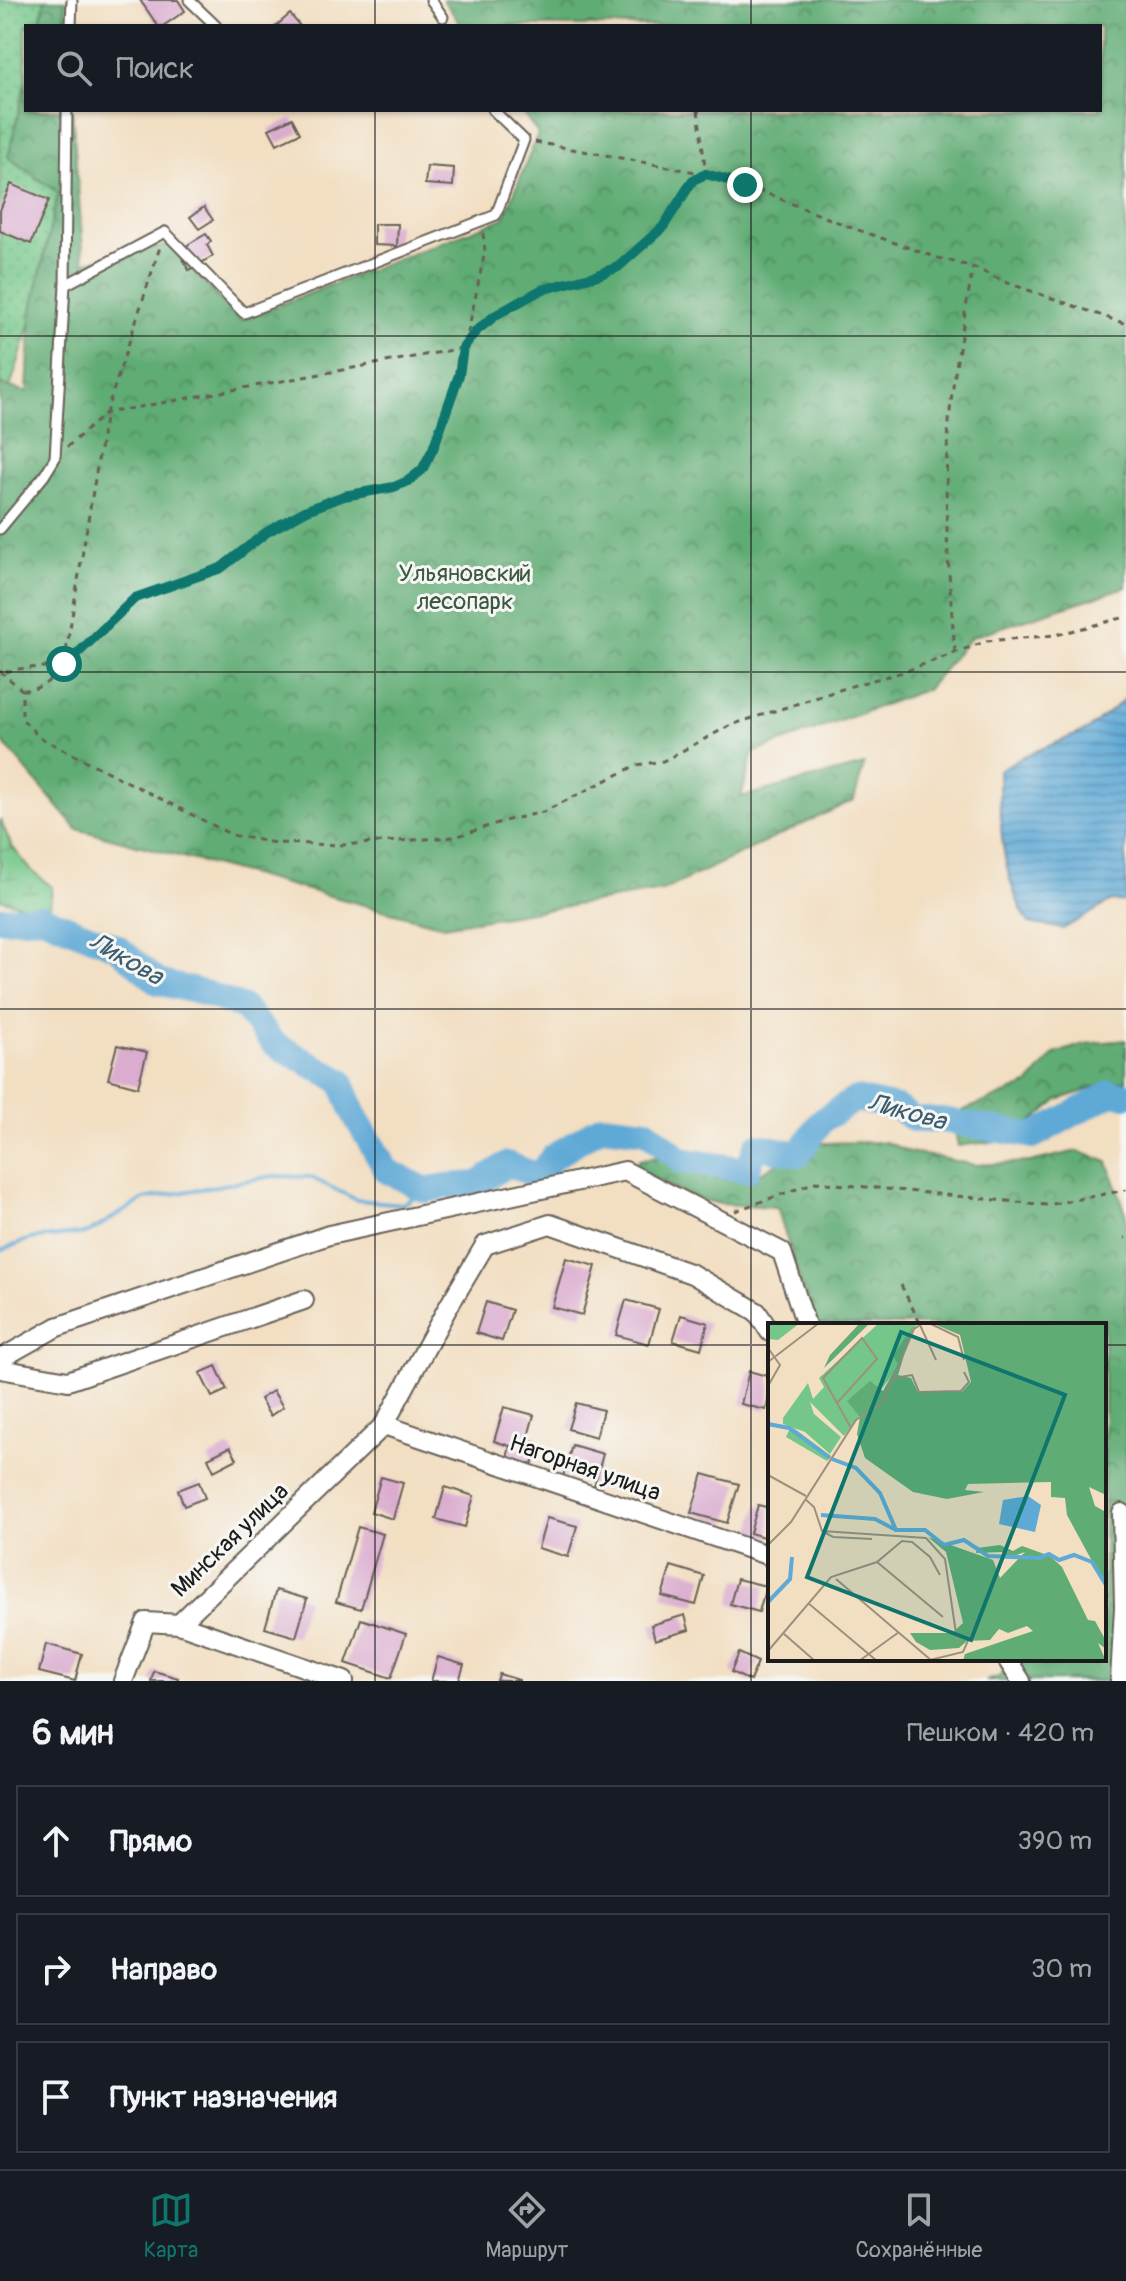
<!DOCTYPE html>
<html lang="ru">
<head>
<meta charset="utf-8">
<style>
  :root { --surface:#171b24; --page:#20242c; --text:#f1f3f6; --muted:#9ea1a6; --line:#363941; --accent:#0f766e }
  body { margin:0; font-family:Pangolin,sans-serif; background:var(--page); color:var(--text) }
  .stop { position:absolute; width:24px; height:24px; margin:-18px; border:6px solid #0f766e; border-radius:50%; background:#fff }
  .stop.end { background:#0f766e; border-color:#fff; box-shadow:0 2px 8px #0008 }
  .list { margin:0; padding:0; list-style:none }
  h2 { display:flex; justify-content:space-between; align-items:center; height:104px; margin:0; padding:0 32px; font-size:34px }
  h2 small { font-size:26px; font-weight:400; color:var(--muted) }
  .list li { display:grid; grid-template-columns:52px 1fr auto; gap:24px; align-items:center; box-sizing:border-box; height:112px; margin:0 16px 16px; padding:0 16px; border:2px solid var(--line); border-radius:0px }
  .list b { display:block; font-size:30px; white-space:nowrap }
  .list em { font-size:26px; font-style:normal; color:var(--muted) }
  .icon { flex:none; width:44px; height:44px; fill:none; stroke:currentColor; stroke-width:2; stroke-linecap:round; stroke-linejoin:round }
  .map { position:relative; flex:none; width:1126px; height:1681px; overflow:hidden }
  .search { position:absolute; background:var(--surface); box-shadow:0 2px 6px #0004; left:24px; right:24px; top:24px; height:88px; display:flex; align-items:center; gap:20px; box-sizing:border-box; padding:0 28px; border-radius:0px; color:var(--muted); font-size:30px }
  .sheet { height:488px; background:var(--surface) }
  nav { display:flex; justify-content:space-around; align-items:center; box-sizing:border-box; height:112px; border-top:2px solid var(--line); background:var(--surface); font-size:22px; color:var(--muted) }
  nav a { display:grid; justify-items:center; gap:4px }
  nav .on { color:var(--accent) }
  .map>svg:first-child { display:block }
  .grass { fill:url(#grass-dots); stroke:#487252; stroke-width:2 }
  .forest { fill:url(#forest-crowns); stroke:#3e6448; stroke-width:2 }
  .wetland { fill:url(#wetland-marsh); stroke:#487252; stroke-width:2 }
  .water { fill:url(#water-rules); stroke:#3d6279; stroke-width:2 }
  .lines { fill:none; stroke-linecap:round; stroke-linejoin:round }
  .stream { stroke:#5ea9d6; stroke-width:4 }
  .river { stroke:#5ea9d6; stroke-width:26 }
  .building { fill:#daaccf }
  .service-casing { stroke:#676056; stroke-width:13 }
  .minor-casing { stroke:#676056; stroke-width:22 }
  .path { stroke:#676056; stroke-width:3; stroke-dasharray:6 6; stroke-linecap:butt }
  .service { stroke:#fff; stroke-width:9 }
  .minor { stroke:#fff; stroke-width:18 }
  .route { stroke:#0f766e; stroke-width:10 }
  .grid { fill:none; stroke:#1c1c1c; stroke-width:2; stroke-opacity:0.55 }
  .labels { text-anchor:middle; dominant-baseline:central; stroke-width:6; stroke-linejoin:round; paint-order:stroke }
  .park-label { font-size:24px; fill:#3b5842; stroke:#f6f6f2 }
  .street-label { font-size:24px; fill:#1c1c1c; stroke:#f6f6f2 }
  .water-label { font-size:26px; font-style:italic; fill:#3a5b70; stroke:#f6f6f2 }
  .inset-river { fill:none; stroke:#5ea9d6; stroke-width:4 }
  .inset-road { fill:none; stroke:#9c907f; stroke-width:2 }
  .view { fill:#0f766e; fill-opacity:0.15; stroke:#0f766e; stroke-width:4 }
  .inset-edge { fill:none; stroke:#1c1c1c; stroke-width:4 }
</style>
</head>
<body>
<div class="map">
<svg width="1126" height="1681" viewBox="0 0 1126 1681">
  <defs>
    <pattern id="grass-dots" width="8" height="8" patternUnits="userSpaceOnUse" patternTransform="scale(2)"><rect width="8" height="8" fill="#75c789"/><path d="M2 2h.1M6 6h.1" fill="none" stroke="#65aa76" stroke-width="1.8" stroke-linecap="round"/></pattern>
    <pattern id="forest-crowns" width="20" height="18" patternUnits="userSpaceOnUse" patternTransform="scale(2)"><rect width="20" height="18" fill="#60ac75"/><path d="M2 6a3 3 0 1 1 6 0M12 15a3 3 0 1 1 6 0" fill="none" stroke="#4e8b5f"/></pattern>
    <pattern id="wetland-marsh" width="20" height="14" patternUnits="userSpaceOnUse" patternTransform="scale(2)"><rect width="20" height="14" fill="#75c789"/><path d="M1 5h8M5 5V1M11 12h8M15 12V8" fill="none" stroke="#65aa76"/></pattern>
    <pattern id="water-rules" width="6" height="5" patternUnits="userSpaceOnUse" patternTransform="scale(2)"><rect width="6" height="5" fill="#5ea9d6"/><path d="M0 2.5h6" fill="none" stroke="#4d89ad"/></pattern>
  </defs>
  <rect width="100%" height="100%" fill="#f6f6f2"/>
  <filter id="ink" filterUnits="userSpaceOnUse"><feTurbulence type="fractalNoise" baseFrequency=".0125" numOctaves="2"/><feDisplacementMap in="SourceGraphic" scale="16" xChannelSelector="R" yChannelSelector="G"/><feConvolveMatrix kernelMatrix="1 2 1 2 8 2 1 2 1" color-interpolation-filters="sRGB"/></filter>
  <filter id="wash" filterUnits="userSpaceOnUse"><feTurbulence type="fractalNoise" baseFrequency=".006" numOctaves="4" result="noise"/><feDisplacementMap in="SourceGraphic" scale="32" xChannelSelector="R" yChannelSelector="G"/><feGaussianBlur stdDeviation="1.8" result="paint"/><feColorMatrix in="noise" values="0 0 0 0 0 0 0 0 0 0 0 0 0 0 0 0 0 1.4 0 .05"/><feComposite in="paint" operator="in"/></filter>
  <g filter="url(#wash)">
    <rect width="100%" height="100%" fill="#f2dec1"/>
    <path class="grass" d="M 0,0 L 69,0 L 68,26 L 26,26 L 26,110 L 63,110 L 61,227 L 0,419 Z"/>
    <g class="forest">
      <path d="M 45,0 L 64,0 L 66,26 L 39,26 Z"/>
      <path d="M 443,0 L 1126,0 L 1126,587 L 971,637 L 927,689 L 753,753 L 741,797 L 864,765 L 854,800 L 662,891 L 443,926 L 77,829 L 0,739 L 0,384 L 27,392 L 31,314 L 58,193 L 8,157 L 26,80 L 26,110 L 72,110 L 84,262 L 168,245 L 240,320 L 504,218 L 538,134 L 521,110 L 1100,110 L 1100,26 L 462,26 Z"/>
      <path d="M 1126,1040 L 1126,1081 L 1110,1082 L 1058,1100 L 1033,1121 L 998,1141 L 958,1146 L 951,1115 L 1028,1085 L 1054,1054 L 1084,1044 Z"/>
      <path d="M 885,1142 L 910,1152 L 975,1165 L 1030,1162 L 1077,1151 L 1108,1162 L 1126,1213 L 1126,1681 L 986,1681 L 999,1677 L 1013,1659 L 1104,1659 L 1104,1325 L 818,1325 L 800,1282 L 777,1207 L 720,1204 L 692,1197 L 640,1172 L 637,1161 C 669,1148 695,1174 725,1179 C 762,1184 780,1155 810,1145 C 821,1141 869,1143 885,1142 Z"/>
    </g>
    <path class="wetland" d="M 0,819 L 11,845 L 31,870 L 52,887 L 50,907 L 30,908 L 0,899 Z"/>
    <path class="water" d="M 1126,698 L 1126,902 L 1112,901 L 1063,929 L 1029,923 C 1001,879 999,820 999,770 L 1022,757 L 1087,730 Z"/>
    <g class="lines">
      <path class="stream" d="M 0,1251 L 30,1239 L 88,1233 L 144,1199 L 273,1176 L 310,1177 L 357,1200 L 403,1204 L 426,1190"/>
      <path class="river" d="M 0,919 L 42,917 L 117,947 L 158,982 L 208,994 L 244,1008 L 274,1044 L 341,1081 L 355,1116 L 387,1171 L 426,1190 L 446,1186 L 478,1184 L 507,1164 L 538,1176 L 553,1157 L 602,1126 L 647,1131 L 681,1160 L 747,1170 L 757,1146 L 799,1154 L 822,1120 L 856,1099 L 897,1108 L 915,1120 L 942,1120 L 1033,1136 L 1111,1093 L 1126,1095"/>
    </g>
    <g id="blocks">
      <g class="building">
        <path d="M 140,0 L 178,0 L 185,11 L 163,26 L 158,26 Z"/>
        <path d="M 290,14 L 300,26 L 276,26 Z"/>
        <path d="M 292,118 L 300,133 L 277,144 L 269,129 Z"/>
        <path d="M 427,166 L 454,168 L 453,186 L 425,184 Z"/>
        <path d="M 11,184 L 49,200 L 31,244 L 0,231 L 0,210 Z"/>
        <path d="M 204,207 L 213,220 L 199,229 L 190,217 Z"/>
        <path d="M 374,224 L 398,224 L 397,246 L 374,245 Z"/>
        <path d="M 206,234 L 211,241 L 207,245 L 213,256 L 189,270 L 180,254 L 189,244 Z"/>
        <path d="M 117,1045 L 147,1052 L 138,1087 L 108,1079 Z"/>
        <path d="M 566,1258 L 596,1266 L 582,1315 L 552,1307 Z"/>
        <path d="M 626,1300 L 659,1309 L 649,1344 L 616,1335 Z"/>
        <path d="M 486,1302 L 512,1310 L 502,1341 L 476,1333 Z"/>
        <path d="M 681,1315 L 708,1323 L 701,1349 L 673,1341 Z"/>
        <path d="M 216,1366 L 227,1390 L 212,1397 L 200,1373 Z"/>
        <path d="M 749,1371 L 770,1377 L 770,1393 L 766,1410 L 741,1404 Z"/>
        <path d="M 273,1391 L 283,1407 L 270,1416 L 260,1399 Z"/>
        <path d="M 576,1403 L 603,1410 L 596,1437 L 568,1429 Z"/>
        <path d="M 504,1407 L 534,1415 L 527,1440 L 538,1443 L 531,1469 L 506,1462 L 510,1446 L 494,1441 Z"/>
        <path d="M 572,1445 L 603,1454 L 594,1486 L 563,1477 Z"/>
        <path d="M 230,1447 L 237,1459 L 214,1471 L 208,1458 Z"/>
        <path d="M 703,1474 L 739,1484 L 727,1523 L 691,1513 Z"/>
        <path d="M 381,1477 L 403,1483 L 393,1519 L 371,1512 Z"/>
        <path d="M 199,1482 L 205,1498 L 184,1506 L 178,1490 Z"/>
        <path d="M 445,1487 L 474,1496 L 465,1527 L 436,1519 Z"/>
        <path d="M 758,1505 L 770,1508 L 770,1539 L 750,1533 Z"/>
        <path d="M 547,1518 L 577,1526 L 568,1557 L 538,1548 Z"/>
        <path d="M 358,1527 L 383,1534 L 361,1609 L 336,1602 Z"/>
        <path d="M 671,1566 L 704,1576 L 696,1605 L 662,1596 Z"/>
        <path d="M 737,1579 L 766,1586 L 759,1612 L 730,1604 Z"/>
        <path d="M 276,1590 L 307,1599 L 296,1637 L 265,1628 Z"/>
        <path d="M 685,1615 L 689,1630 L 655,1640 L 651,1625 Z"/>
        <path d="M 361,1619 L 406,1634 L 391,1678 L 346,1663 Z"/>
        <path d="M 46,1644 L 82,1654 L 75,1681 L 39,1672 Z"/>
        <path d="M 739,1653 L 758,1662 L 750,1681 L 731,1672 Z"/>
        <path d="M 438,1657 L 464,1665 L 459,1681 L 431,1681 Z"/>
        <path d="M 154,1671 L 178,1678 L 177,1681 L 151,1681 Z"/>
        <path d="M 499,1674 L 519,1680 L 519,1681 L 497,1681 Z"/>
      </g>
    </g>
  </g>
  <g filter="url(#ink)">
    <use href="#blocks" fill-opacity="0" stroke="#676056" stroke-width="2"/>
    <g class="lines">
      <defs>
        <g id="service">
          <path d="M 189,0 L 216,26"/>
          <path d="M 431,0 L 443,17"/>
          <path d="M 71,26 L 72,0"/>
          <path d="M 65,285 L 165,232 L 244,313 L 496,215 L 524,140 L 493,110"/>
          <path d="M 0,529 L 44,476 L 55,458 L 65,285 L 67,110"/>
        </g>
        <g id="minor">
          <path d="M 0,1359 L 57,1327 L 329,1235 L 625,1171 L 782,1252 L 806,1325"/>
          <path d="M 0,1369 L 68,1381 L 304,1300"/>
          <path d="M 384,1425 L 770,1556"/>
          <path d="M 179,1624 L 384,1425 L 447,1309 L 485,1245 L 550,1224 L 692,1274 L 757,1312 L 770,1332"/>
          <path d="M 1007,1659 L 1021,1681"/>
          <path d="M 123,1681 L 146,1622 L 179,1624 L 344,1681"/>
          <path d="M 1120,1681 L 1124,1607 L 1122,1513"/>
        </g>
      </defs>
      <use href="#service" class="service-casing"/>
      <use href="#minor" class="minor-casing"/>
      <g class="path">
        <path d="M 698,110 L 706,174"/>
        <path d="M 535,142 L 706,174 L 745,185 L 850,227 L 935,257 L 973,267 L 1005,282 L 1126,324"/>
        <path d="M 67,447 L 106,413 L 463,348 C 482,323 511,301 541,290 C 566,280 595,280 618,266 C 634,257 653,240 664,225 C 678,207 685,184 706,174"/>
        <path d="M 955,652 C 948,567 941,479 952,394 C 958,351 966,309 973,267"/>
        <path d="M 0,671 L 22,690 L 22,719 L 39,737 L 232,835 L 275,843 L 342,845 L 455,837 L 504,821 L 543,812 L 637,765 L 663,761 L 731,725 L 858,684 L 903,672 L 987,641 L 1056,635 L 1126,617"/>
        <path d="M 6,672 C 24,666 44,669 64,664 L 106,413 L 160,247"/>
        <path d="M 22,690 C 51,690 53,671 74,657 L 135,598 L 221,568 L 267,532 L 307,510 L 344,496 L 394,487 L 408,481 L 422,470 L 433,449 L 459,375 L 485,251 L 483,233"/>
        <path d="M 735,1211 L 816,1182 L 1047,1205 L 1126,1190"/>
        <path d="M 1125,1238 L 1126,1238"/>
        <path d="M 901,1285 L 921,1325"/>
      </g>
      <use href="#service" class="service"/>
      <use href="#minor" class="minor"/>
    </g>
  </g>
  <g class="lines" filter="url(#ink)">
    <path class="route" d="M 64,664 L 74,657 L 135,598 L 221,568 L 267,532 L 307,510 L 344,496 L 394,487 L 408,481 L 422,470 L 433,449 L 459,375 L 463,348 L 476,331 L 496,315 L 541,290 L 598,275 L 618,267 L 663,227 L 693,180 L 706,174 L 745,185"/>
  </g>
  <path class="grid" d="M 375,0 L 375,26M 751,0 L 751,26M 375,110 L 375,1681M 751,110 L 751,1681M 0,336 L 1126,336M 0,672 L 1126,672M 0,1009 L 1126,1009M 0,1345 L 770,1345M 1104,1345 L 1126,1345"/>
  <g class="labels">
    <g class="park-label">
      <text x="465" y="573">Ульяновский<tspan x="465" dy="28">лесопарк</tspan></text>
    </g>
    <g class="street-label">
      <text transform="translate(585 1468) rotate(19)">Нагорная улица</text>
      <text transform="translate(230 1540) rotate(-44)">Минская улица</text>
    </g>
    <g class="water-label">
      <text transform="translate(126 959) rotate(30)">Ликова</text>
      <text transform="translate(907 1112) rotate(15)">Ликова</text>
    </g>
  </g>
  <g transform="translate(768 1323)">
    <rect width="338" height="338" fill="#f2dec1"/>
    <path d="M 0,0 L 32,0 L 10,17 L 0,16 ZM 111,0 L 149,0 L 129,46 L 76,113 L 42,79 L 46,91 L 73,114 L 62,131 L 37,109 L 15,101 L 15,95 L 40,60 L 45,76 L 56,64 L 51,55 Z" fill="#75c789"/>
    <path d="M 92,0 L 102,0 L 56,45 L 62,32 ZM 164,0 L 338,0 L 338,172 L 321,164 L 327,183 L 338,189 L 338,264 L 299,192 L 297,175 L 283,174 L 283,159 L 200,161 L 197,167 L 216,169 L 179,176 L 145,169 L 97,135 L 89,111 L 92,94 L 79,78 L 102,58 L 115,68 L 130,41 L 125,33 L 145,3 L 130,52 L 143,55 L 150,69 L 194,69 L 203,59 L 192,12 ZM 160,214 L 225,237 L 232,255 L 257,229 L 240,235 L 234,229 L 208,230 L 209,225 L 232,222 L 245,228 L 254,223 L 282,233 L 294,244 L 320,297 L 327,298 L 338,318 L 338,326 L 330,320 L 338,338 L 195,338 L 197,331 L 265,308 L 259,303 L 240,310 L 231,306 L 222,317 L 199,318 L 191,325 L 162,327 L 148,319 L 142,310 L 184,310 L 195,300 L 178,229 Z" fill="#60ac75"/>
    <path d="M 23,103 L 63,133 L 59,138 L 18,114 Z" fill="#75c789"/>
    <path d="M 260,173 L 273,182 L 267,209 L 231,201 L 235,177 Z" fill="#5ea9d6"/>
    <path class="inset-river" d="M 0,101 L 21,105 L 62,135M 64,136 L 88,145 L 112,170 L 128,207 L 157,207 L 176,222 L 196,217 L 220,233 L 271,235 L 281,231 L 291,237 L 306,232 L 324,239 L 338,262M 53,192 L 107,196 L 128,207M 0,279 L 22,256 L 24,234"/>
    <path class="inset-road" d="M 161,0 L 190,14 L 196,37M 152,2 L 168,37M 0,25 L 12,42 L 0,63M 0,39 L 51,0M 126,55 L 144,52 L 151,69 L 193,68 L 201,59 L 196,49M 69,80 L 55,55 L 94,15 L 109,36 L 69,80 L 83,105M 0,152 L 38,173M 37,176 L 46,184 L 54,208 L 65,214 L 104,216M 54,208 L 158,215 L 177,236 L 189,317M 0,222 L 23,199 L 88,97 L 115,79 L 146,6 L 155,0M 109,239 L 175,294M 68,256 L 164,338M 40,280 L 109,338M 15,310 L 47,338M 0,328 L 63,254 L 109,239 L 134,218 L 144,219 L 162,234 L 172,252M 162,337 L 195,329 L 211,293M 91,338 L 131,309"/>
    <path class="view" d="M 133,9 L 297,72 L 203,317 L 39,254 Z"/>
    <rect width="338" height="338" class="inset-edge"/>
  </g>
</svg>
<div class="stop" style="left:64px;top:664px"></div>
<div class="stop end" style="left:745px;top:185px"></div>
<div class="search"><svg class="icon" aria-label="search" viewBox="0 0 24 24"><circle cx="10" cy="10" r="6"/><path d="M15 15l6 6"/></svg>Поиск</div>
</div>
<section class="sheet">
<h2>6 мин<small>Пешком · 420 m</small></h2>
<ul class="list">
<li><svg class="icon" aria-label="ahead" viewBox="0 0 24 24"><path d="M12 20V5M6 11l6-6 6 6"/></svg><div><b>Прямо</b></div><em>390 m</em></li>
<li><svg class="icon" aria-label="right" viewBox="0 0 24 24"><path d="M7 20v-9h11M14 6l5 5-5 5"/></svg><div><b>Направо</b></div><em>30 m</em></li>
<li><svg class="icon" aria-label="arrive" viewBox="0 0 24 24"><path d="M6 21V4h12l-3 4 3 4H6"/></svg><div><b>Пункт назначения</b></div></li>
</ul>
</section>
<nav>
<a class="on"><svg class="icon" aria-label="map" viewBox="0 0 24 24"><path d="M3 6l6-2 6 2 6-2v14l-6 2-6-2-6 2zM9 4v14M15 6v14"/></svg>Карта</a>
<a><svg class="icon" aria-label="directions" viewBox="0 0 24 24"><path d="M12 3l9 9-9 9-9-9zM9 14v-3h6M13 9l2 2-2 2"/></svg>Маршрут</a>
<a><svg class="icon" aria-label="saved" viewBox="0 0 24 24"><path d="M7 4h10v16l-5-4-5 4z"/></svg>Сохранённые</a>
</nav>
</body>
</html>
